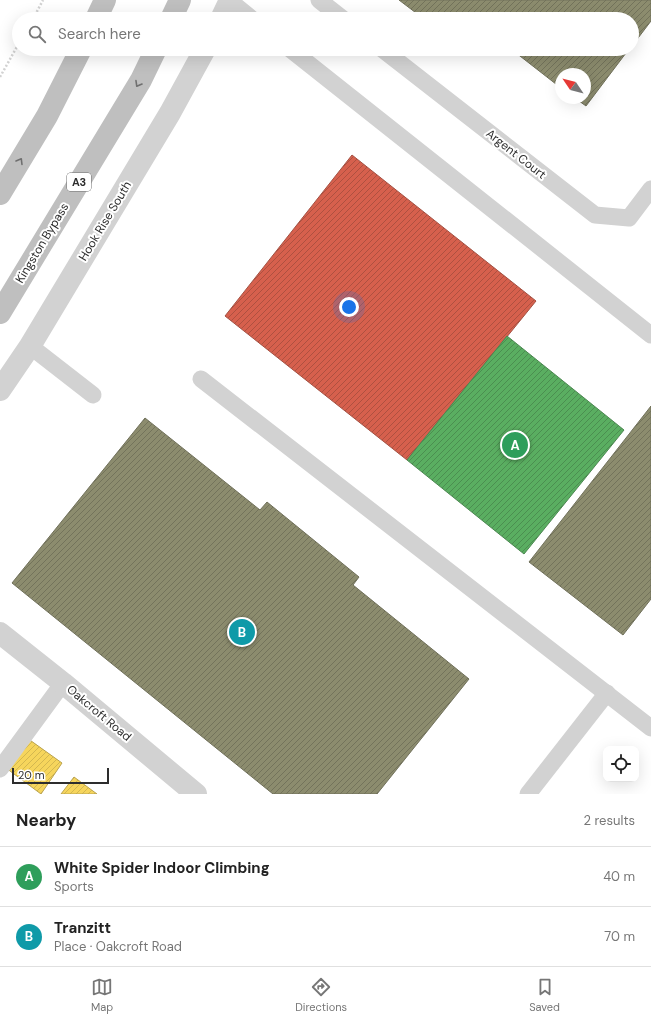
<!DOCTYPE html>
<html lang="en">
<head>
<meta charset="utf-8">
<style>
  :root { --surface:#fff; --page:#f2f2f2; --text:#222; --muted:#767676; --line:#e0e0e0; --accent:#767676 }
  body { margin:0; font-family:"DM Sans",sans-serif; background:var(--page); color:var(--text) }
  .controls { position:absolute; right:12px; bottom:12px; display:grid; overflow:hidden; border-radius:8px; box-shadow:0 4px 16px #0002 }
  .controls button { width:36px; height:36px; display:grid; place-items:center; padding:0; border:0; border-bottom:1px solid var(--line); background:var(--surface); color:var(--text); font:20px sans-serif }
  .compass { position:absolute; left:555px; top:68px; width:36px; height:36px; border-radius:50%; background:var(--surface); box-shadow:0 4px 16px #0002; rotate:305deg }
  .scale { position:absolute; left:12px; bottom:10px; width:97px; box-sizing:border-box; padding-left:4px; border:2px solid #2d2d2d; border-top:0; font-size:11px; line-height:14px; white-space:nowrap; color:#2d2d2d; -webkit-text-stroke:3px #fff; paint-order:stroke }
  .you { position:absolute; left:349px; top:307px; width:14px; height:14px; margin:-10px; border:3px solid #fff; border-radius:50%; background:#1a73e8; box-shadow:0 0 0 6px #1a73e833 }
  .badge { display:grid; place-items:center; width:26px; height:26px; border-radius:50%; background:var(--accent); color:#fff; font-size:13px; font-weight:700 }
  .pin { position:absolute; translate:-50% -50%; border:2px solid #fff; box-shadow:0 1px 4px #0006 }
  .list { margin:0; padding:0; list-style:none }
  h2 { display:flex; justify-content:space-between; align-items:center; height:52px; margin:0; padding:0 16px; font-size:17px }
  h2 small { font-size:13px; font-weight:400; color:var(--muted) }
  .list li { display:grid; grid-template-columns:26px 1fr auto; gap:12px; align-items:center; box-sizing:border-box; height:60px; padding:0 16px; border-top:1px solid var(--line) }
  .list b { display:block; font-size:15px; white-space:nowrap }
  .list p { margin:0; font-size:13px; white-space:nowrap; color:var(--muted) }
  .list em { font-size:13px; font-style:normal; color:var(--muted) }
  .icon { flex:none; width:22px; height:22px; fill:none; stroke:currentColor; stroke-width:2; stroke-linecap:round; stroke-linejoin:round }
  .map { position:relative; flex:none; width:651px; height:794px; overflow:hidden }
  .search { position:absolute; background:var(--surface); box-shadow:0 4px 16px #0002; left:12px; right:12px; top:12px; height:44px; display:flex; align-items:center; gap:10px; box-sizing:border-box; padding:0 14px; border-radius:22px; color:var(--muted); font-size:15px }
  .sheet { height:172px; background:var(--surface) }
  nav { display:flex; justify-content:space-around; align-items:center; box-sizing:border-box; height:56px; border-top:1px solid var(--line); background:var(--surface); font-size:11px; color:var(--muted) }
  nav a { display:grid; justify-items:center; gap:2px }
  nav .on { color:var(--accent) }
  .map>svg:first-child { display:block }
  .homes { fill:url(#homes-hatch); stroke:#baa34e }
  .shops { fill:url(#shops-hatch); stroke:#a35143 }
  .public { fill:url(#public-hatch); stroke:#4c8751 }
  .industry { fill:url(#industry-hatch); stroke:#70705a }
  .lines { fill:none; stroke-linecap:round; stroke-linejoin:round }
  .path { stroke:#d2d2d2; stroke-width:2.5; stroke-dasharray:2 2; stroke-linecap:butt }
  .lane { stroke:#d2d2d2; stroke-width:17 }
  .street { stroke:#d2d2d2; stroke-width:22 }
  .highway { stroke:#bfbfbf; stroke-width:22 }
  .oneway { stroke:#6f6f6f }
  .labels { text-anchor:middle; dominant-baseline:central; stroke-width:4; stroke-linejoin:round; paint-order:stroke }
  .shield { fill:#fff; stroke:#6c6c6c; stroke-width:1 }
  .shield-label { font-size:11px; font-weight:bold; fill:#2d2d2d }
  .street-label { font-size:12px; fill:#2d2d2d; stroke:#fff }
</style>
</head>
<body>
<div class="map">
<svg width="651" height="794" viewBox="0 0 651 794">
  <defs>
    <pattern id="homes-hatch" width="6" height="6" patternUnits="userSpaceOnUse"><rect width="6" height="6" fill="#f6d55c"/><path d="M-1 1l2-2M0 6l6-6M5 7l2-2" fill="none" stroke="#d3b750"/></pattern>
    <pattern id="shops-hatch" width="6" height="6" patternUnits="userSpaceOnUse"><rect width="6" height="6" fill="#d6604d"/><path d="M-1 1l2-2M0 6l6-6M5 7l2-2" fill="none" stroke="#ae5040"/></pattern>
    <pattern id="public-hatch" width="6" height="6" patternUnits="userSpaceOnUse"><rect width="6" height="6" fill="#5aae61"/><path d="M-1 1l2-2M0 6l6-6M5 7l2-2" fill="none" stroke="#4b8e50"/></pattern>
    <pattern id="industry-hatch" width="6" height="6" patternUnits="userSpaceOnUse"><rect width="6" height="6" fill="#8c8c6e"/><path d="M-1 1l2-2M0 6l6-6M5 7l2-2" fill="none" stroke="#73735b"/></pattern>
  </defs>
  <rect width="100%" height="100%" fill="#fff"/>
  <g class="homes">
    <path d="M 27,738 L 62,763 L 41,794 L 6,768 Z"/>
    <path d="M 74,777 L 97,794 L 61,794 Z"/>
  </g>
  <path class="shops" d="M 352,155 L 536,301 L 407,460 L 225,316 Z"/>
  <path class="public" d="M 507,336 L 624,430 L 524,554 L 407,460 Z"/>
  <g class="industry">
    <path d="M 399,0 L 651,0 L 651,21 L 632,46 L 632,19 L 471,19 L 470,18 L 469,19 L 424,19 Z"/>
    <path d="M 511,49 L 629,49 L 586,106 L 575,98 L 585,98 L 585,74 L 561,74 L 561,88 Z"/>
    <path d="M 651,406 L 651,599 L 623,635 L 529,562 Z"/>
    <path d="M 145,418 L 260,510 L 267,502 L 359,577 L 353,585 L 469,679 L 377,794 L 273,794 L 12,583 Z"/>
  </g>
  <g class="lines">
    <g class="path">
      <path d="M 33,19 L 43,0"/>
      <path d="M 0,77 L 19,43"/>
    </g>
    <g class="lane">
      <path d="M 319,0 L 343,19"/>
      <path d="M 230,1 L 252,19"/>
      <path d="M 290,49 L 651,335"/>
      <path d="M 382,49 L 595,215 L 629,218 L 651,189"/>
      <path d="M 30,346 L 93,395"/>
      <path d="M 201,379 L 651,728"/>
      <path d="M 0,769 L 63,683"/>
      <path d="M 528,794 L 607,693"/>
    </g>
    <g class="street">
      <path d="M 221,19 L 230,0"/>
      <path d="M 0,390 L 30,346 L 170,113 L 205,49"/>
      <path d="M 0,633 L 63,683 L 196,794"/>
    </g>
    <g class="highway">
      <path d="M 96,19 L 105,0"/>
      <path d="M 171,19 L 180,0"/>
      <path d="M 0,194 L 47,116 L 81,49"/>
      <path d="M 0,313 L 141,80 L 156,49"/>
    </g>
  </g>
  <defs><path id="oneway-chevron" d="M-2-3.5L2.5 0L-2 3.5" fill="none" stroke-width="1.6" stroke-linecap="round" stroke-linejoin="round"/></defs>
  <g class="oneway">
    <use href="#oneway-chevron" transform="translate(138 84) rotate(120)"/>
    <use href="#oneway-chevron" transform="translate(20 161) rotate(-59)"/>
  </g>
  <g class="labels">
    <rect class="shield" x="67" y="173" width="24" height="18" rx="3"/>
    <g class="shield-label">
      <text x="79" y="182">A3</text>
    </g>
    <g class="street-label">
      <text transform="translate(516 154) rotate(38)">Argent Court</text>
      <text transform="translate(105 221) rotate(-59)">Hook Rise South</text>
      <text transform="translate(42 243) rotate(-59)">Kingston Bypass</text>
      <text transform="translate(99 713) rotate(40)">Oakcroft Road</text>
    </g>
  </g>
</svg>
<div class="controls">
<button><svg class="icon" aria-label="locate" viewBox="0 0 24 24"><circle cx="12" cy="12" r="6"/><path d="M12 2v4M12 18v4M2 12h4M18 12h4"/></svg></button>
</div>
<svg class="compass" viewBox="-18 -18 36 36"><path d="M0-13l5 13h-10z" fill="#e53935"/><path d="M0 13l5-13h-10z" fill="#767676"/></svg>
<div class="scale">20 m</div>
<div class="you"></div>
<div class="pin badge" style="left:515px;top:445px;background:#2e9e5b">A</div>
<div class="pin badge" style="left:242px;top:632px;background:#0f9aa8">B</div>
<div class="search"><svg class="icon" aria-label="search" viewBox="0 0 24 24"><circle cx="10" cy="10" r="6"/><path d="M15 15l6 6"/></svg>Search here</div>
</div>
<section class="sheet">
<h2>Nearby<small>2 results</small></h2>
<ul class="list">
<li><span class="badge" style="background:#2e9e5b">A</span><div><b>White Spider Indoor Climbing</b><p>Sports</p></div><em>40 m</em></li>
<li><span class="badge" style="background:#0f9aa8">B</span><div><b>Tranzitt</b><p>Place · Oakcroft Road</p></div><em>70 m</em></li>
</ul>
</section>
<nav>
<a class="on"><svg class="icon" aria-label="map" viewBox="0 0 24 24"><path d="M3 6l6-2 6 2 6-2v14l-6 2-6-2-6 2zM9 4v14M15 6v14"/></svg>Map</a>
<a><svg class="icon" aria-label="directions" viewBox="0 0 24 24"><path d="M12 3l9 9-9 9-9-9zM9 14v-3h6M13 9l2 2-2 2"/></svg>Directions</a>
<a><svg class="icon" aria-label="saved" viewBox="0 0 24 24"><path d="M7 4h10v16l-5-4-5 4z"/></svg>Saved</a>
</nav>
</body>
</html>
